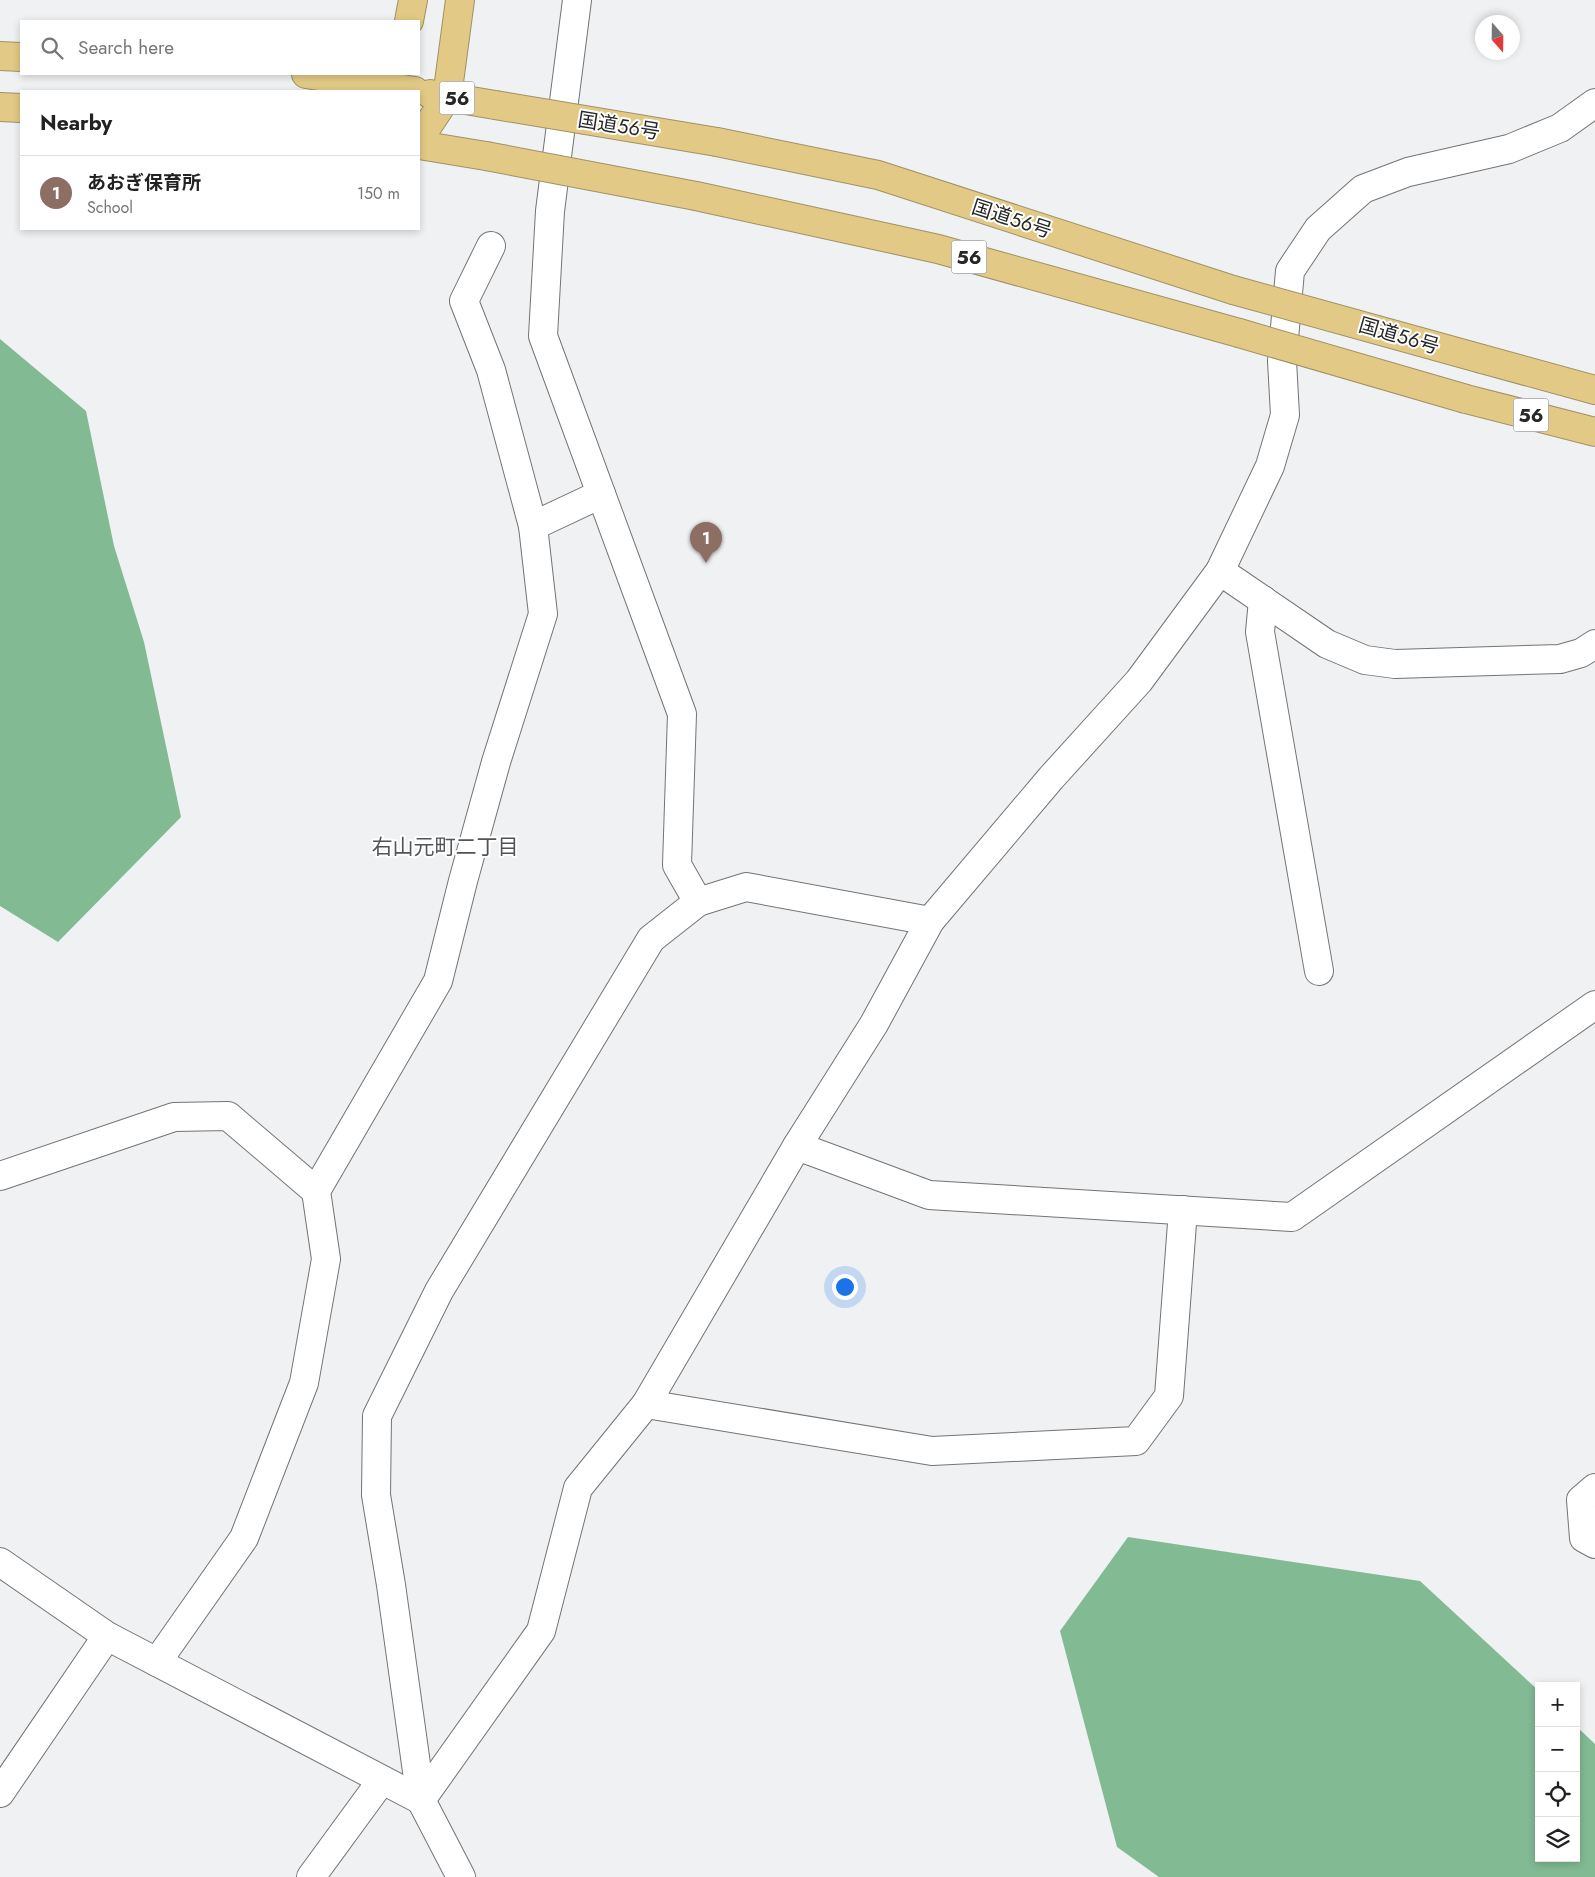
<!DOCTYPE html>
<html lang="en">
<head>
<meta charset="utf-8">
<style>
  :root { --surface:#fff; --page:#f6f6f6; --text:#222; --muted:#767676; --line:#e0e0e0; --accent:#34715c }
  body { margin:0; font-family:Jost,"Noto Sans JP",sans-serif; background:var(--page); color:var(--text) }
  .controls { position:absolute; right:15px; bottom:15px; display:grid; overflow:hidden; border-radius:0px; box-shadow:0 2px 8px #0003 }
  .controls button { width:45px; height:45px; display:grid; place-items:center; padding:0; border:0; border-bottom:1px solid var(--line); background:var(--surface); color:var(--text); font:25px sans-serif }
  .compass { position:absolute; left:1475px; top:15px; width:45px; height:45px; border-radius:50%; background:var(--surface); box-shadow:0 2px 8px #0003; rotate:160deg }
  .you { position:absolute; left:844px; top:1286px; width:18px; height:18px; margin:-12px; border:4px solid #fff; border-radius:50%; background:#1a73e8; box-shadow:0 0 0 8px #1a73e833 }
  .badge { display:grid; place-items:center; width:32px; height:32px; border-radius:50%; background:var(--accent); color:#fff; font-size:16px; font-weight:700 }
  .pin { position:absolute; translate:-50% -41px; filter:drop-shadow(0 1px 2px #0008) }
  .pin::after { content:''; position:absolute; top:26px; width:18px; height:15px; background:inherit; clip-path:polygon(0 0,100% 0,50% 100%) }
  .list { margin:0; padding:0; list-style:none }
  h2 { display:flex; justify-content:space-between; align-items:center; height:65px; margin:0; padding:0 20px; font-size:21px }
  h2 small { font-size:16px; font-weight:400; color:var(--muted) }
  .list li { display:grid; grid-template-columns:32px 1fr auto; gap:15px; align-items:center; box-sizing:border-box; height:75px; padding:0 20px; border-top:1px solid var(--line) }
  .list b { display:block; font-size:19px; white-space:nowrap }
  .list p { margin:0; font-size:16px; white-space:nowrap; color:var(--muted) }
  .list em { font-size:16px; font-style:normal; color:var(--muted) }
  .icon { flex:none; width:28px; height:28px; fill:none; stroke:currentColor; stroke-width:2; stroke-linecap:round; stroke-linejoin:round }
  .map { position:relative; flex:none; width:1595px; height:1877px; overflow:hidden }
  .search { position:absolute; background:var(--surface); box-shadow:0 2px 8px #0003; left:20px; top:20px; width:400px; height:55px; display:flex; align-items:center; gap:12px; box-sizing:border-box; padding:0 18px; border-radius:0px; color:var(--muted); font-size:19px }
  .panel { position:absolute; background:var(--surface); box-shadow:0 2px 8px #0003; left:20px; top:90px; width:400px; height:140px; border-radius:0px }
  .map>svg:first-child { display:block }
  .forest { fill:#82ba94 }
  .lines { fill:none; stroke-linecap:round; stroke-linejoin:round }
  .minor-casing { stroke:#737477; stroke-width:30 }
  .highway-casing { stroke:#a09165; stroke-width:30 }
  .minor { stroke:#fff; stroke-width:28 }
  .highway { stroke:#e2ca86; stroke-width:28 }
  .highway-bridge-casing { stroke:#a09165; stroke-width:30; stroke-linecap:butt }
  .highway-bridge { stroke:#e2ca86; stroke-width:28 }
  .labels { text-anchor:middle; dominant-baseline:central; stroke-width:4; stroke-linejoin:round; paint-order:stroke }
  .shield { fill:#fff; stroke:#676868; stroke-width:1 }
  .shield-label { font-size:19px; font-weight:bold; fill:#262728 }
  .street-label { font-size:20px; fill:#262728; stroke:#fff }
  .neighbourhood-label { font-size:21px; fill:#525355; stroke:#fff }
</style>
</head>
<body>
<div class="map">
<svg width="1595" height="1877" viewBox="0 0 1595 1877">
  <rect width="100%" height="100%" fill="#eff1f3"/>
  <g class="forest">
    <path d="M 0,339 L 86,411 L 114,546 L 144,642 L 181,817 L 58,942 L 0,906 Z"/>
    <path d="M 1128,1537 L 1420,1581 L 1539,1691 L 1539,1858 L 1576,1858 L 1576,1726 L 1595,1744 L 1595,1877 L 1159,1877 L 1117,1847 L 1060,1631 Z"/>
  </g>
  <g class="lines">
    <defs>
      <g id="minor">
        <path d="M 577,0 L 550,211 L 543,336 L 682,714 L 677,865 L 698,902"/>
        <path d="M 533,526 L 601,494"/>
        <path d="M 1220,571 L 1327,644 L 1365,660 L 1395,664 L 1560,659 L 1581,653 L 1595,644"/>
        <path d="M 1263,600 L 1260,632 L 1319,971"/>
        <path d="M 797,1146 L 929,1195 L 1292,1217 L 1595,1005"/>
        <path d="M 0,1176 L 174,1117 L 228,1116 L 316,1191"/>
        <path d="M 646,1404 L 932,1451 L 1136,1441 L 1169,1396 L 1183,1210"/>
        <path d="M 1595,1488 L 1581,1500 L 1584,1538 L 1595,1544"/>
        <path d="M 0,1562 L 107,1636 L 421,1800"/>
        <path d="M 157,1662 L 244,1538 L 304,1383 L 326,1259 L 316,1191 L 438,981 L 463,881 L 496,762 L 543,614 L 533,526 L 491,370 L 464,301 L 491,246"/>
        <path d="M 0,1793 L 107,1636"/>
        <path d="M 421,1800 L 541,1631 L 578,1488 L 646,1404 L 797,1146 L 874,1024 L 930,921 L 1051,778 L 1139,681 L 1220,571 L 1270,466 L 1285,415 L 1282,361 L 1290,271 L 1318,229 L 1363,189 L 1408,172 L 1509,149 L 1560,128 L 1595,103"/>
        <path d="M 311,1877 L 382,1780"/>
        <path d="M 461,1877 L 421,1800 L 391,1585 L 376,1495 L 377,1416 L 439,1291 L 651,939 L 698,902 L 746,887 L 930,921"/>
      </g>
      <g id="highway">
        <path d="M 409,21 L 413,0"/>
        <path d="M 0,56 L 21,57"/>
        <path d="M 306,74 L 415,91"/>
        <path d="M 430,94 L 495,105"/>
        <path d="M 0,107 L 21,108"/>
        <path d="M 419,139 L 447,97 L 460,0"/>
        <path d="M 717,142 L 878,175 L 1233,290"/>
        <path d="M 419,145 L 486,156"/>
        <path d="M 696,196 L 938,249 L 1239,333"/>
        <path d="M 1482,359 L 1595,390"/>
        <path d="M 1466,399 L 1595,432"/>
      </g>
    </defs>
    <use href="#minor" class="minor-casing"/>
    <use href="#highway" class="highway-casing"/>
    <use href="#minor" class="minor"/>
    <use href="#highway" class="highway"/>
    <defs>
      <g id="highway-bridge">
        <path d="M 495,105 L 717,142"/>
        <path d="M 486,156 L 696,196"/>
        <path d="M 1233,290 L 1482,359"/>
        <path d="M 1239,333 L 1466,399"/>
      </g>
    </defs>
    <use href="#highway-bridge" class="highway-bridge-casing"/>
    <use href="#highway-bridge" class="highway-bridge"/>
  </g>
  <g class="labels">
    <g class="shield">
      <rect x="439.5" y="81.5" width="35" height="33" rx="4"/>
      <rect x="951.5" y="240.5" width="35" height="33" rx="4"/>
      <rect x="1513.5" y="398.5" width="35" height="33" rx="4"/>
    </g>
    <g class="shield-label">
      <text x="457" y="98">56</text>
      <text x="969" y="257">56</text>
      <text x="1531" y="415">56</text>
    </g>
    <g class="street-label">
      <text transform="translate(619 126) rotate(9)">国道56号</text>
      <text transform="translate(1012 219) rotate(18)">国道56号</text>
      <text transform="translate(1399 336) rotate(16)">国道56号</text>
    </g>
    <g class="neighbourhood-label">
      <text x="445" y="847">右山元町二丁目</text>
    </g>
  </g>
</svg>
<div class="controls">
<button>+</button>
<button>−</button>
<button><svg class="icon" aria-label="locate" viewBox="0 0 24 24"><circle cx="12" cy="12" r="6"/><path d="M12 2v4M12 18v4M2 12h4M18 12h4"/></svg></button>
<button><svg class="icon" aria-label="layers" viewBox="0 0 24 24"><path d="M12 4l9 5-9 5-9-5zM3 14l9 5 9-5"/></svg></button>
</div>
<svg class="compass" viewBox="-18 -18 36 36"><path d="M0-13l5 13h-10z" fill="#e53935"/><path d="M0 13l5-13h-10z" fill="#767676"/></svg>
<div class="you"></div>
<div class="pin badge" style="left:706px;top:563px;background:#8d6e63">1</div>
<div class="search"><svg class="icon" aria-label="search" viewBox="0 0 24 24"><circle cx="10" cy="10" r="6"/><path d="M15 15l6 6"/></svg>Search here</div>
<section class="panel">
<h2>Nearby<small></small></h2>
<ul class="list">
<li><span class="badge" style="background:#8d6e63">1</span><div><b>あおぎ保育所</b><p>School</p></div><em>150 m</em></li>
</ul>
</section>
</div>
</body>
</html>
